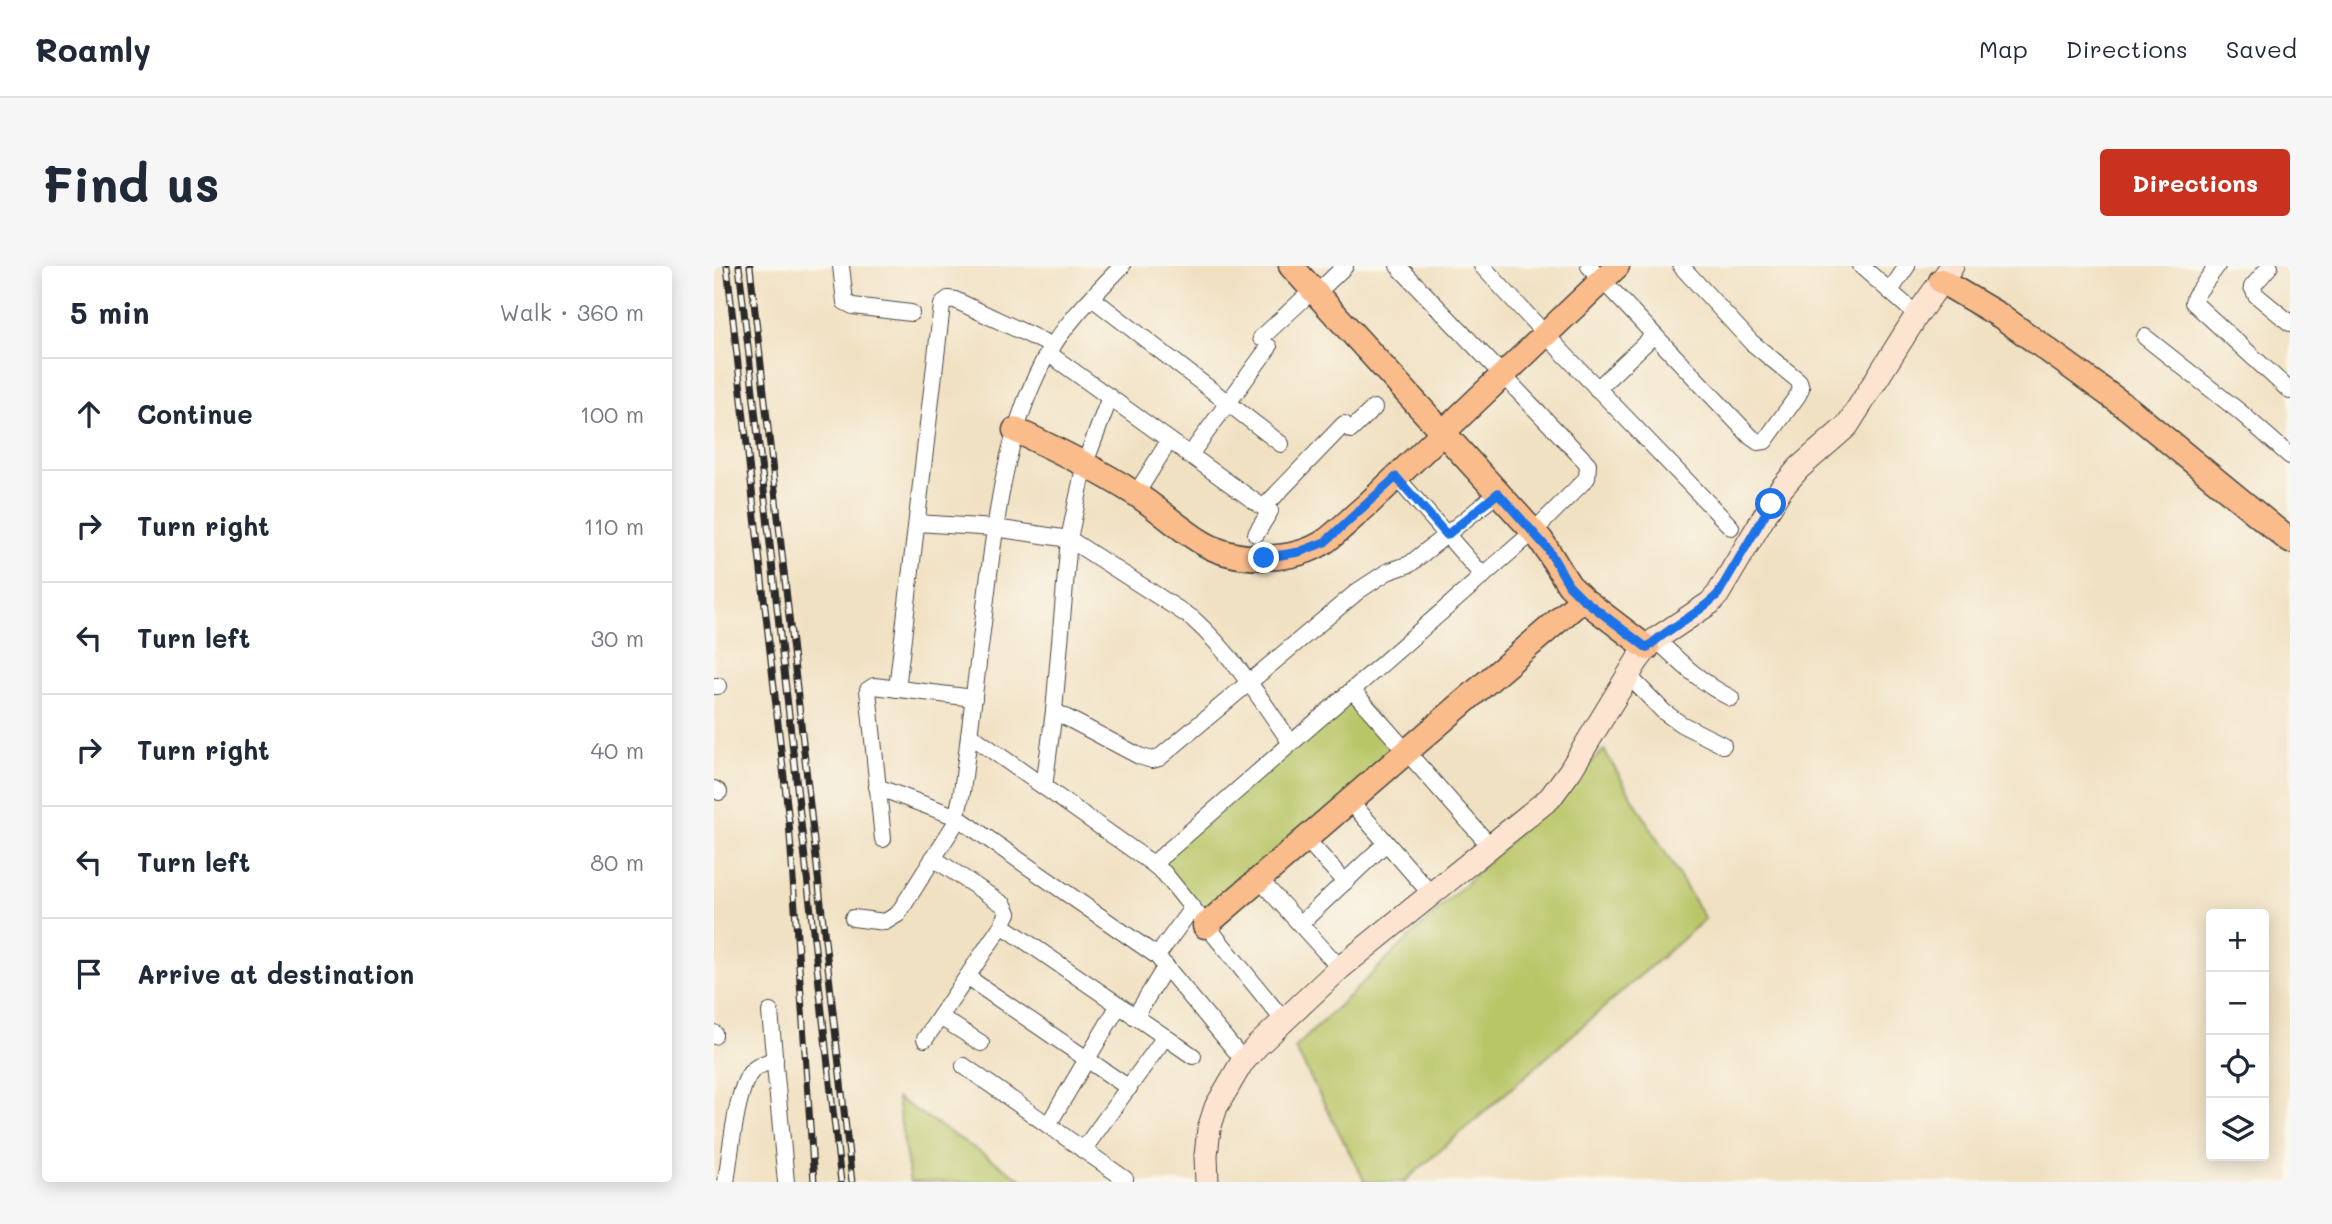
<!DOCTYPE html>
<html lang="en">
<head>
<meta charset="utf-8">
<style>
  :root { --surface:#fff; --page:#f6f6f7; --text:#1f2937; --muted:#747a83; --line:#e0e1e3; --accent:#c8321e }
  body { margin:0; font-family:Mali,sans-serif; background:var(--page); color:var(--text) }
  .controls { position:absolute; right:21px; bottom:21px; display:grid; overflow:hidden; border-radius:7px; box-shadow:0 4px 18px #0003 }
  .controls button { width:63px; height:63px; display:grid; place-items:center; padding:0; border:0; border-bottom:2px solid var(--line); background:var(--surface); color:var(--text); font:35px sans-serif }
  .stop { position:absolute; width:21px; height:21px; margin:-16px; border:5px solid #1a73e8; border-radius:50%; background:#fff }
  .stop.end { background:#1a73e8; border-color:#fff; box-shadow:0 2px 7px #0008 }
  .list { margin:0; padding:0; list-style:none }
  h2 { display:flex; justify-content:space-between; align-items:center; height:91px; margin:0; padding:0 28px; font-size:30px }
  h2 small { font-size:23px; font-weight:400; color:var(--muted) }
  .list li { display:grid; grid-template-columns:46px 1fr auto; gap:21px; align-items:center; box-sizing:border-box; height:112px; padding:0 28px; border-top:2px solid var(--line) }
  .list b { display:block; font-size:26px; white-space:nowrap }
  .list em { font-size:23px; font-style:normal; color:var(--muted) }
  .icon { flex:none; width:38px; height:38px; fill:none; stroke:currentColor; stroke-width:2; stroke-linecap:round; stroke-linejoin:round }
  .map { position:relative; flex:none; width:1576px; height:916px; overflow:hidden; border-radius:7px }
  header { display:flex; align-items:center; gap:42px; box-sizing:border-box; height:98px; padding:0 35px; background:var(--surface); border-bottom:2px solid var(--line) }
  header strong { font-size:33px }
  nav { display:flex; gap:38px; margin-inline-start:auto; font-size:24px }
  .intro { display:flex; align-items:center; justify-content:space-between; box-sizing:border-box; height:168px; padding:0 42px }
  h1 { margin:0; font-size:49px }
  .button { padding:18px 32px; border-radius:7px; background:var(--accent); color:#fff; font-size:24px; font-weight:700 }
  main { display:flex; gap:42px; padding:0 42px }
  aside { flex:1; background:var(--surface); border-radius:7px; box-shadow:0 4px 18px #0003 }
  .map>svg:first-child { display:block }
  .green { fill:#b9c668; stroke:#72784a; stroke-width:2 }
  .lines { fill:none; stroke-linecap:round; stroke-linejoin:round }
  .street-casing { stroke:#494642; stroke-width:18 }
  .secondary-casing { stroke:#494642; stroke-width:25 }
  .primary-casing { stroke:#494642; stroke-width:27 }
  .street { stroke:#fff; stroke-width:16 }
  .secondary { stroke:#fde4d1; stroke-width:23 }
  .primary { stroke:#fabc8b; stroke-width:24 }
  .rail-casing { stroke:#2b2b2b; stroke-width:7 }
  .rail { stroke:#fbf7ec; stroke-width:4.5; stroke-dasharray:13; stroke-linecap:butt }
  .route { stroke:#1a73e8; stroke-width:9 }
</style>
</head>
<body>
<header>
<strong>Roamly</strong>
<nav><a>Map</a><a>Directions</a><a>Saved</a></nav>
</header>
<div class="intro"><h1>Find us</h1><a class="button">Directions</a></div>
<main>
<aside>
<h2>5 min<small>Walk · 360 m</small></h2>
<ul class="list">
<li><svg class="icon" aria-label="ahead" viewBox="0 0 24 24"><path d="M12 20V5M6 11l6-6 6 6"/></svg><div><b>Continue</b></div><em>100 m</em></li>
<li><svg class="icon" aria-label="right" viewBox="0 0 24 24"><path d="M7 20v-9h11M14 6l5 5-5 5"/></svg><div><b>Turn right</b></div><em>110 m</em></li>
<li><svg class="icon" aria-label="left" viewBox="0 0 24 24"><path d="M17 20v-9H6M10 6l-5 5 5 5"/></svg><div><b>Turn left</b></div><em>30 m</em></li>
<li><svg class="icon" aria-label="right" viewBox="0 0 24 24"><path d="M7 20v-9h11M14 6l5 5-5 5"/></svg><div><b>Turn right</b></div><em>40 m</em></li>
<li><svg class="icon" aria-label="left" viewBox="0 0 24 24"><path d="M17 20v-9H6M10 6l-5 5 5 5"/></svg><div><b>Turn left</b></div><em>80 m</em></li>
<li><svg class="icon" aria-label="arrive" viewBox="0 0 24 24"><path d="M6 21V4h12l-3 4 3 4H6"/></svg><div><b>Arrive at destination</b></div></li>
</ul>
</aside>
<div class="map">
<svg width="1576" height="916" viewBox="0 0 1576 916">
  <rect width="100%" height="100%" fill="#fbf7ec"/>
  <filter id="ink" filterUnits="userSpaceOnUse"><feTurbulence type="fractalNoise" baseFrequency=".0143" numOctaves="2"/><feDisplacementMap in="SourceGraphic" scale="14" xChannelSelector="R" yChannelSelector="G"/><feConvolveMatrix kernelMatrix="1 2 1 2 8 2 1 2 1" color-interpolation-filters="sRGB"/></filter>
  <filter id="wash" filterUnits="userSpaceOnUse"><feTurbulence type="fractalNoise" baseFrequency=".00686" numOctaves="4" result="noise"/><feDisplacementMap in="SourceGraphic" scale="28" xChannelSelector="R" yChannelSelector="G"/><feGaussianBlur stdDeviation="1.57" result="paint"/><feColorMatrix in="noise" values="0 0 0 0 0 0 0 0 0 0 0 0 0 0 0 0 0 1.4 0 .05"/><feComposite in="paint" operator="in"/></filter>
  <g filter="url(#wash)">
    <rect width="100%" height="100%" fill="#f1e1c3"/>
    <g class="green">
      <path d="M 638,424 L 693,486 L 491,660 L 439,598 Z"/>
      <path d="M 890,484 L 991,653 L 690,916 L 651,916 L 581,782 Z"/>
      <path d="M 183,832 L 312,916 L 196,916 Z"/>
    </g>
  </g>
  <g filter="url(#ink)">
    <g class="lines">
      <defs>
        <g id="street">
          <path d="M 127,0 L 131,36 L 139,40 L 197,47"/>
          <path d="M 768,0 L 831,68 L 1017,261"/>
          <path d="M 875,0 L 1037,171 L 1044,176 L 1051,175 L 1084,129 L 1087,122 L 1085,115 L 1037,76 L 967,0"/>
          <path d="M 1147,0 L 1203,49"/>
          <path d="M 1503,0 L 1481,30 L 1479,36 L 1576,125"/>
          <path d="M 1556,0 L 1538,21 L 1542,29 L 1576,57"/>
          <path d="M 1176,25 L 1193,0"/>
          <path d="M 602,28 L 631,0"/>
          <path d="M 378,32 L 567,178"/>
          <path d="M 1431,71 L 1526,146 L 1576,190"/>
          <path d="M 547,72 L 599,24"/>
          <path d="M 334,87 L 547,240 L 551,240 L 630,158"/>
          <path d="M 883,123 L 940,69"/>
          <path d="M 637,164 L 660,142"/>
          <path d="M 475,190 L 555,81"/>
          <path d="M 682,211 L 769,310"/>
          <path d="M 422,228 L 455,175"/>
          <path d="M 203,257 L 281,262 L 355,273 L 478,352 C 518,388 547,433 577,477"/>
          <path d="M 542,268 L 556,245 L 551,240"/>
          <path d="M 942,373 C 966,396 987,417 1017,432"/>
          <path d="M 914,409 L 950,446 L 967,458 L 1009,479"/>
          <path d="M 0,420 L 4,420"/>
          <path d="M 183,423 L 228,39 L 234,33 L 241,34 L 339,80"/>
          <path d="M 638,424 L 777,581"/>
          <path d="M 340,445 L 425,490 L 438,494 L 445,492 L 644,325 L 673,306 L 696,298 L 784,227"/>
          <path d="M 255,468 L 439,598 L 450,607 L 570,755"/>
          <path d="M 163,521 L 243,551 L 443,690 L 530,795"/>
          <path d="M 330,521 L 340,445 L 355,273 L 371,197 L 396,131"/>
          <path d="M 0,523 L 5,526"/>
          <path d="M 636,535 L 717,628"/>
          <path d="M 169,573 L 154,424 L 160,420 L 260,432"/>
          <path d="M 592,573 L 631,616"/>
          <path d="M 439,598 L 819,266 L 873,212 L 874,198 L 684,0"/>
          <path d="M 545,613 L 626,702"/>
          <path d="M 139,652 L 171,656 L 184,648 L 241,558 L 248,526 C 256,465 263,403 271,341 C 281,258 290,170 330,94 C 350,58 380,29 408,0"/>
          <path d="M 586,658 L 672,577"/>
          <path d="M 288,659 L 479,790"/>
          <path d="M 443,690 L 478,642"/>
          <path d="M 253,711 L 415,822"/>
          <path d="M 56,746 L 72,916"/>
          <path d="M 226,751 L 267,777"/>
          <path d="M 421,751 L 452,700"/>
          <path d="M 0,767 L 0,770"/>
          <path d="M 211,773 L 288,659 L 294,647 L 290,639 L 219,592"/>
          <path d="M 250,800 L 411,913"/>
          <path d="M 334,859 L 405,739"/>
          <path d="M 369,884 L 451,771"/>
          <path d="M 12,916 C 16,891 22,824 37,806 C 43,799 53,797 61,793"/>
        </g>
        <path id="secondary" d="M 493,916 L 492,889 L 495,863 L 502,841 L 527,798 L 543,780 L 626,702 L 836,532 L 856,505 L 923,395 L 933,382 L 942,373 L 996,337 L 1004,328 L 1066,224 L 1085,202 L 1133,160 L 1203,49 L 1238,0"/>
        <g id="primary">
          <path d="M 577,0 L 827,274 L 855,319 L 869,333 L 933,382"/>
          <path d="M 1227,15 L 1288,51 L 1415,143 L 1576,275"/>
          <path d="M 301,164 C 342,183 381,202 420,227 C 444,242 465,263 489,277 C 522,297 581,297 613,274 C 627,263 640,250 653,239 L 903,0"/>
          <path d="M 491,660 L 869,333"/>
        </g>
      </defs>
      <use href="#street" class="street-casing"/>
      <use href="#secondary" class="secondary-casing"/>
      <use href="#primary" class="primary-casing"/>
      <use href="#street" class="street"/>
      <use href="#secondary" class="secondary"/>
      <use href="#primary" class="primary"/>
      <defs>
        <g id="rail">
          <path d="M 13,0 L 75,556 L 100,916"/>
          <path d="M 25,0 L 127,916"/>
          <path d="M 36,0 L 138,916"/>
        </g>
      </defs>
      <use href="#rail" class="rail-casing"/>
      <use href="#rail" class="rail"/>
    </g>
  </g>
  <g class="lines" filter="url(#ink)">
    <path class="route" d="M 550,292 L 585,286 L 611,276 L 682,211 L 733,269 L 784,227 L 834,283 L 855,319 L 869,333 L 933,382 C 954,361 983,350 1004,328 L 1057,238"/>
  </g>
</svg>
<div class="controls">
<button>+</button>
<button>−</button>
<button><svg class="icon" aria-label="locate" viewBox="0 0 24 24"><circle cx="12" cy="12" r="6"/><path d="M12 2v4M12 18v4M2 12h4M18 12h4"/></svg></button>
<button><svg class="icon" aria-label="layers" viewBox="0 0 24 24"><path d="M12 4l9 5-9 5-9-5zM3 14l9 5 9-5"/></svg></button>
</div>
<div class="stop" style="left:1057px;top:238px"></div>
<div class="stop end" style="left:550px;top:292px"></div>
</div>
</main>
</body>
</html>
